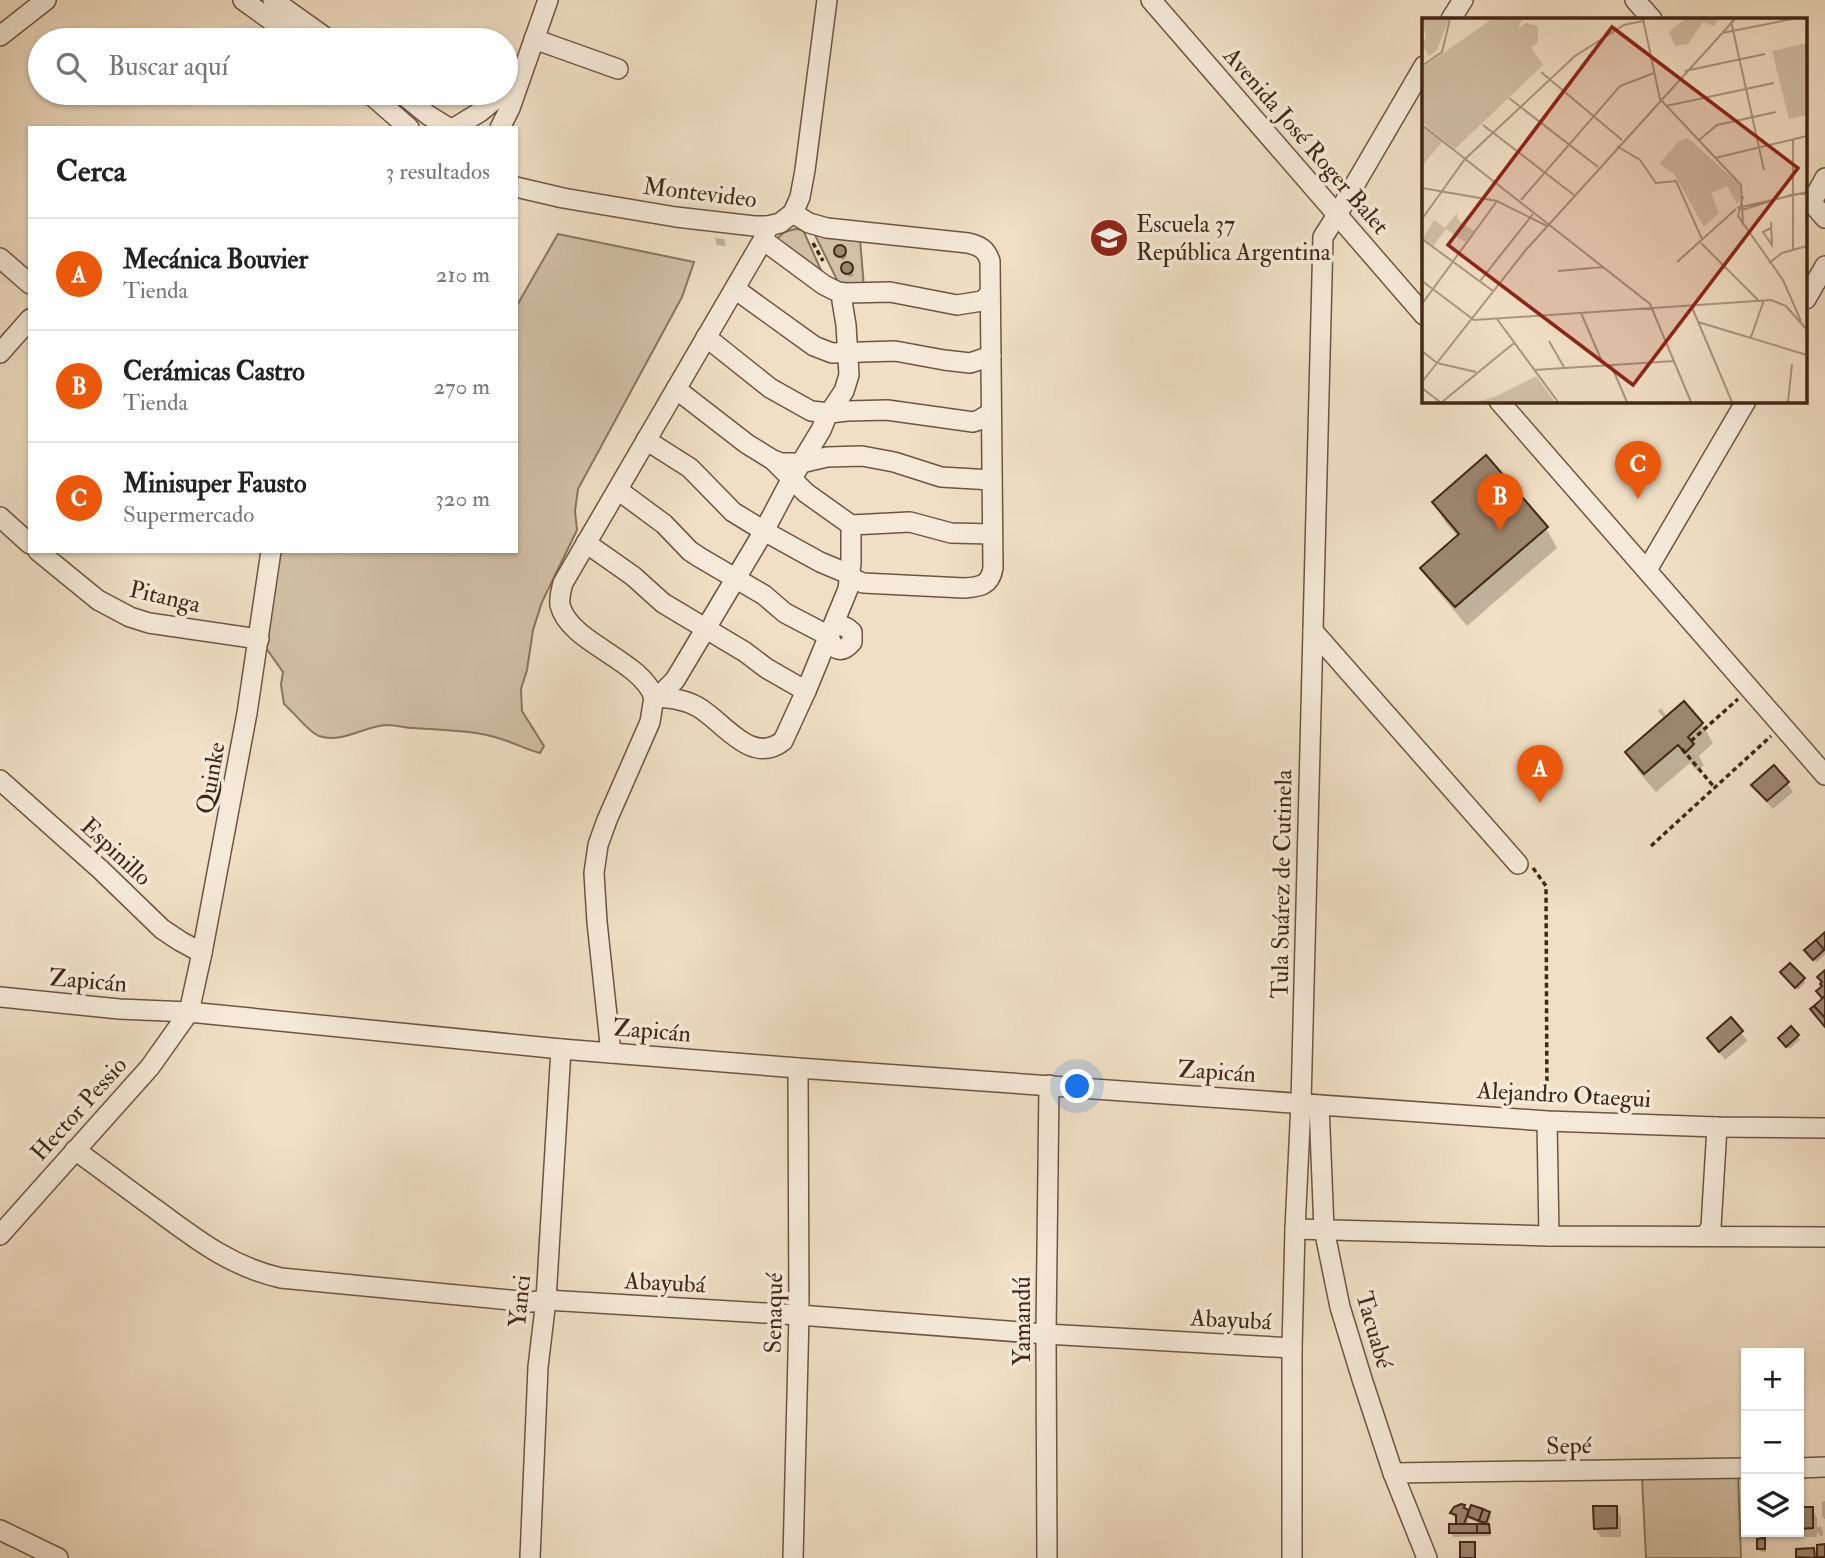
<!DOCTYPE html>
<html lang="es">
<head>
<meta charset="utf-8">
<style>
  :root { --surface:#fff; --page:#f2f2f2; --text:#222; --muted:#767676; --line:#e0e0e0; --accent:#ea580c }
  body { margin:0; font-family:"IM FELL Double Pica",serif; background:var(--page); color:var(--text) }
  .controls { position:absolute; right:21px; bottom:21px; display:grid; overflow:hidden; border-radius:0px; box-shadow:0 2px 5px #0004 }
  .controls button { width:63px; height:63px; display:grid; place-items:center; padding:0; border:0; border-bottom:2px solid var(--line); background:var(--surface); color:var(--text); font:35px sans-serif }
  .you { position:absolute; left:1078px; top:1087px; width:24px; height:24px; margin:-18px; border:5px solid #fff; border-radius:50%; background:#1a73e8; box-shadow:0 0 0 10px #1a73e833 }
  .badge { display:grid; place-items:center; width:46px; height:46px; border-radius:50%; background:var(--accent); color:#fff; font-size:23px; font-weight:700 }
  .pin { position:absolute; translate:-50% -58px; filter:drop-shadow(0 2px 4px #0008) }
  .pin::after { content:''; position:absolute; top:37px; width:24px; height:21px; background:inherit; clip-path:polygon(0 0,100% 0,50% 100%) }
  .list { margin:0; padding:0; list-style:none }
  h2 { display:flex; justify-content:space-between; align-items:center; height:91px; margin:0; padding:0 28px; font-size:30px }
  h2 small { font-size:23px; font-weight:400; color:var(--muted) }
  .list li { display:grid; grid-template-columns:46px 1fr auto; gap:21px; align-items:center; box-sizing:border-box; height:112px; padding:0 28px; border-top:2px solid var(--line) }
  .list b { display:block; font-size:26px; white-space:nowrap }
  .list p { margin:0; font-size:23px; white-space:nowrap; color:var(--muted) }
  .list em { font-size:23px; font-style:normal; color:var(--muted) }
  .icon { flex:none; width:38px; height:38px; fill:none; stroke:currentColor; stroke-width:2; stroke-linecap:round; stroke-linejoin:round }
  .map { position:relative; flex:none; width:1825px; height:1558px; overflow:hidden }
  .search { position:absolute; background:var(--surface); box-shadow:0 2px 5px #0004; left:28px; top:28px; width:490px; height:77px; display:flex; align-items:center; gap:18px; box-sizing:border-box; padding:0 24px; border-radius:38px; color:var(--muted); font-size:26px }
  .panel { position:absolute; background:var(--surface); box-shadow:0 2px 5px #0004; left:28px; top:126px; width:490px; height:427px; border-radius:0px }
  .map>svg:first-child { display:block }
  .green { fill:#d2c0a6; stroke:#8a745e; stroke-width:2 }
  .shadow { fill:#0003; fill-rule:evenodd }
  .building { fill:#9c8770; stroke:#422715; stroke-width:2 }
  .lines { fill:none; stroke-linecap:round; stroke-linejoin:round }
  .minor-casing { stroke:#6e5541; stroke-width:22 }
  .path { stroke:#422715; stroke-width:3.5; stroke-dasharray:5 3.5; stroke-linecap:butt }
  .minor { stroke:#f5ead9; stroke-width:19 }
  .labels { text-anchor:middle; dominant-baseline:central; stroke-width:7; stroke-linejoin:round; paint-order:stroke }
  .street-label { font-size:24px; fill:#422715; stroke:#f5ead9 }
  .poi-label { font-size:24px; fill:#422715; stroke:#f5ead9; text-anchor:start }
  .inset-road { fill:none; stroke:#aa957e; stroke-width:2 }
  .view { fill:#8f2418; fill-opacity:0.15; stroke:#8f2418; stroke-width:3.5 }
  .inset-edge { fill:none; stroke:#422715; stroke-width:3.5 }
</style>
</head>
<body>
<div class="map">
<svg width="1825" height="1558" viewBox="0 0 1825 1558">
  <rect width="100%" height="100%" fill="#f0dfc4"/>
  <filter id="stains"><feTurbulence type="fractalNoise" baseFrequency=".00286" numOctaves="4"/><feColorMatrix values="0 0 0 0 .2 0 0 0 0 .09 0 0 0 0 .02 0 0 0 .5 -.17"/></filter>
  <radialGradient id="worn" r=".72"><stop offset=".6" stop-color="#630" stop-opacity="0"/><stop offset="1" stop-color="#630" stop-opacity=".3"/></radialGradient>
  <g class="green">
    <path d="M 795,229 L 803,230 L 825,279 L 776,239 L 785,232 Z"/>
    <path d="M 813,231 L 860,238 L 864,288 L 840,286 Z"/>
    <path d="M 558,234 L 694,262 L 682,297 L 578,489 L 575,511 L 577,530 L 542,602 L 533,630 L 527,670 L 521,689 L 522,711 L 544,746 L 540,753 C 527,750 517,744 504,740 C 475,730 444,730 414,728 C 405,728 396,725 387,725 C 364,726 342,744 319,736 C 307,731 295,713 284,704 L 281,685 L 283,672 L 266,648 L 280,551 L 516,551 L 516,307 Z"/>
    <path d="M 1738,1474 L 1741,1558 L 1646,1558 L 1642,1477 Z"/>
  </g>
  <g class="shadow">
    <path d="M 715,238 L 724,239 L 726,246 L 717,245 Z"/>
    <path d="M 841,248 L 847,256 L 844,260 L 842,260 L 836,251 Z"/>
    <path d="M 848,264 L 853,270 L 853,276 L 849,277 L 844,271 L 844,266 Z"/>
    <path d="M 1434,503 L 1546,528 L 1557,548 L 1467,626 L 1434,587 L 1423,568 L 1458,537 L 1445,522 Z"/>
    <path d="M 1684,703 L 1702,724 L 1713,743 L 1699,756 L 1704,765 L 1697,771 L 1690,763 L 1656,792 L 1638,771 L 1627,752 L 1665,719 L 1658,711 L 1661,708 L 1667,717 Z"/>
    <path d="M 1787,783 L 1793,792 L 1773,809 L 1759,794 L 1754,785 Z"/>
    <path d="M 1825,934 L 1825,955 L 1816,962 L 1809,954 Z"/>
    <path d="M 1785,976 L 1803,979 L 1805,983 L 1798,990 Z"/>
    <path d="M 1730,1020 L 1741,1032 L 1747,1041 L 1725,1060 L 1709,1039 Z"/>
    <path d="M 1797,1036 L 1800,1040 L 1789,1049 L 1783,1042 Z"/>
    <path d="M 1825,1501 L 1825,1519 L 1824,1519 L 1822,1515 L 1822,1502 Z"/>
    <path d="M 1464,1507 L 1467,1511 L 1470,1513 L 1489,1513 L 1491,1517 L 1488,1525 L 1491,1536 L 1453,1537 L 1451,1533 L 1457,1526 L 1458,1518 L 1454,1517 L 1452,1514 ZM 1469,1519 L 1486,1526 L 1467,1526 Z"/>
    <path d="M 1616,1508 L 1621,1517 L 1621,1537 L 1601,1537 L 1595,1528 Z"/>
    <path d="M 1799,1508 L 1812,1508 L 1817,1518 L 1817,1527 L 1821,1527 L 1823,1531 L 1823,1536 L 1820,1536 L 1817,1531 L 1817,1537 L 1801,1537 L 1797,1532 L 1799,1532 Z"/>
    <path d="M 1743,1515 L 1746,1515 L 1746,1527 L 1743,1523 Z"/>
    <path d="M 1759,1532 L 1791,1532 L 1791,1535 L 1771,1535 L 1769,1532 Z"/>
    <path d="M 1764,1540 L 1766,1544 L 1766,1552 L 1761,1552 L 1759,1548 Z"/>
  </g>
  <g class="building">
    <circle cx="840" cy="251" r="6"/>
    <circle cx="847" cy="268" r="6"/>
    <path d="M 1486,455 L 1548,527 L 1455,607 L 1420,568 L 1459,534 L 1432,502 Z"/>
    <path d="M 1684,701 L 1703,723 L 1688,737 L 1694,744 L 1685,753 L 1678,745 L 1644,774 L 1625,752 Z"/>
    <path d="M 1774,765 L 1789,782 L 1767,801 L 1751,785 Z"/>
    <path d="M 1825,932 L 1825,949 L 1824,950 L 1816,940 Z"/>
    <path d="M 1816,940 L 1824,950 L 1813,960 L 1804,950 Z"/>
    <path d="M 1790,963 L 1805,978 L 1795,988 L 1780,972 Z"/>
    <path d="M 1825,970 L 1825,996 L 1822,998 L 1816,991 L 1822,986 L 1820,984 L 1822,982 L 1817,977 Z"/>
    <path d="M 1825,996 L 1825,1018 L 1814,1006 Z"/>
    <path d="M 1814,1006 L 1825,1018 L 1825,1027 L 1810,1009 Z"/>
    <path d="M 1731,1017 L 1743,1031 L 1719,1052 L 1707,1038 Z"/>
    <path d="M 1791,1026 L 1799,1035 L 1786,1047 L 1778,1038 Z"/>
    <path d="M 1461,1504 L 1465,1505 L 1464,1508 L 1469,1510 L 1464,1524 L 1456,1524 L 1456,1515 L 1450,1513 L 1454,1507 Z"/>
    <path d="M 1471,1505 L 1483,1509 L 1479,1521 L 1467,1516 Z"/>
    <path d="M 1593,1506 L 1617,1506 L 1617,1528 L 1594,1529 Z"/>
    <path d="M 1799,1507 L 1813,1507 L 1813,1528 L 1799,1529 Z"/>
    <path d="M 1483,1509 L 1490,1512 L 1486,1523 L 1479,1521 Z"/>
    <rect x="1449" y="1524" width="28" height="9"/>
    <path d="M 1477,1524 L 1489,1524 L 1490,1533 L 1477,1533 Z"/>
    <path d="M 1765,1538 L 1765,1549 L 1757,1549 L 1757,1539 Z"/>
    <rect x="1460" y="1542" width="15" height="16"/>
    <path d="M 1825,1544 L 1825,1557 L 1817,1557 L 1817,1545 Z"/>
    <path d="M 1814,1548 L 1815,1558 L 1796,1557 L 1796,1549 Z"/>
  </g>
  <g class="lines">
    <defs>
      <g id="minor">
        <path d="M 243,0 L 298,40"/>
        <path d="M 273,0 L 329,40"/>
        <path d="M 1151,0 L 1424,315"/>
        <path d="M 1635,0 L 1652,19"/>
        <path d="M 1451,19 L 1463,0"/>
        <path d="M 0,36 L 46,0"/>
        <path d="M 534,39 L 618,69"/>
        <path d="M 369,93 L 409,128"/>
        <path d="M 401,93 L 428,115 L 449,128"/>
        <path d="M 454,128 L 480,112 L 503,93"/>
        <path d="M 500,128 L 510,108 L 548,0"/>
        <path d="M 516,187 L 563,198 L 676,217 L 754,226 L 768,226 L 780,223 L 793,213 L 809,223 L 827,228 L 968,243 C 980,246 986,249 990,261 L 993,568 C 990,586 979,587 964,588 L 863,583 L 856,580 L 844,572 L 820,562 L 764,531 L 733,512 L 690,468 L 646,440"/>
        <path d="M 1806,196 L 1825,218"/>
        <path d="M 1812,202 L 1825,178"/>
        <path d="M 793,213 L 800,197 L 805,170 L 827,0"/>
        <path d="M 763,240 L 824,285 L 838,292 L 846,293 L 890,292 L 957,305 L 982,301 L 990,294"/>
        <path d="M 0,258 L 30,284"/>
        <path d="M 735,289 L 814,346 L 832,353 L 895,351 L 944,360 L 970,363 L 991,356"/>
        <path d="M 1806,299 L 1825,266"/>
        <path d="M 706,337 L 770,388 L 811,411 L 830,413 L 847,411 L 887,410 L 973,422 L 979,420 L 991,413"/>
        <path d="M 0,353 L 30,319"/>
        <path d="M 676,389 L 747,444 L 773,460 L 781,463 L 801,463 L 827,457 L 862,456 L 894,462 L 941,477 L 992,480"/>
        <path d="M 1499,401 L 1825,775"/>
        <path d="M 618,490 L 664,524 L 690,551 L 699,557 L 764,595 L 785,613 L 829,636 C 833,651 842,654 852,642 L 852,632 C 845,625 840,624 832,629"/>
        <path d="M 0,517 L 30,544"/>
        <path d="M 851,525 L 910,522 L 951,533 L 992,534"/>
        <path d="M 586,543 L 633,576 L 663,603 L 745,652 L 766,668 L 806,691"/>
        <path d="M 38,551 L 98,600 L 130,617 L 149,623 L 259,639"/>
        <path d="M 1647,570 L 1746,401"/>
        <path d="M 1313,631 L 1518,864"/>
        <path d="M 654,697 C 640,659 569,643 560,605 C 559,597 561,590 563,583 L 763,240 L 768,226"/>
        <path d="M 654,697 C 670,698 684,699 698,707 C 724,722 751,766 783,741 L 806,691 L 848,589 L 851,563 L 851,525 L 806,493 L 773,460"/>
        <path d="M 654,697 L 662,693 L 675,680 L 764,531 L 792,478 L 821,430 L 826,418 L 844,391 L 849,375 L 846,325 L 842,301"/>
        <path d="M 0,780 L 101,870 L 162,929 L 180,941 L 202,953"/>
        <path d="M 0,997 L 119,1009 L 189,1012 L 561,1049 L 798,1068 L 1547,1121 L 1717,1127 L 1825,1128"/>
        <path d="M 611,1053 L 597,922 L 594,873 L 598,845 L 607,820 L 650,722 L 654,697"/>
        <path d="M 1319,1105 L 1324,1229 L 1340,1307 L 1362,1379 L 1393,1473 L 1427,1558"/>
        <path d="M 1547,1121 L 1549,1236"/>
        <path d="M 75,1150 C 103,1170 130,1191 158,1211 C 197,1240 232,1267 281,1278 L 531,1302 L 546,1300 L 799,1315 L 1046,1334 L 1292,1348"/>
        <path d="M 1295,1229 L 1549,1236 L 1825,1237"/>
        <path d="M 0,1235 L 150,1067 L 189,1012 L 202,953 L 247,713 L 271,551"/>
        <path d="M 1705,1236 L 1711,1227 L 1717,1127"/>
        <path d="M 1799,1468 L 1825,1467"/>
        <path d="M 1393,1473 L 1746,1468"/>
        <path d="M 0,1530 L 58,1558"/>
        <path d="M 530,1558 L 538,1367 L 546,1300 L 561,1049"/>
        <path d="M 793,1558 L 799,1315 L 798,1068"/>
        <path d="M 1047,1558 L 1046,1334 L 1049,1085"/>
        <path d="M 1292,1558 L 1292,1348 L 1295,1229 L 1301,1103 L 1323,237 L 1337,215 L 1424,66"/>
      </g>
    </defs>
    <use href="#minor" class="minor-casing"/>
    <g class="path">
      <path d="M 813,243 L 823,261"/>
      <path d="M 1691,741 L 1738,699"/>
      <path d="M 1682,749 L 1715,788"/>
      <path d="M 1651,846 L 1771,736"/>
      <path d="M 1533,868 L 1546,886 L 1547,1105"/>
    </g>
    <use href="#minor" class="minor"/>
  </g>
  <defs>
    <symbol id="school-disc" viewBox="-11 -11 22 22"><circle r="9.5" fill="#8f2418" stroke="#f5ead9"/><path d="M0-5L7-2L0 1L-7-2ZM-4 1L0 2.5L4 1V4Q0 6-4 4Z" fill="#fff"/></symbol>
  </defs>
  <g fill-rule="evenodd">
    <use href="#school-disc" x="1087" y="216" width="44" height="44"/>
  </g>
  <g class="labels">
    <g class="street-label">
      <text transform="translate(1306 141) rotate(49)">Avenida José Roger Balet</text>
      <text transform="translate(700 193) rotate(7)">Montevideo</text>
      <text transform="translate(165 597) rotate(13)">Pitanga</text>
      <text transform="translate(211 778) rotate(-80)">Quinke</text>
      <text transform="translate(116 852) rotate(43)">Espinillo</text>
      <text transform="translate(1282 884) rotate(-89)">Tula Suárez de Cutinela</text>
      <text transform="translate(88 981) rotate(5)">Zapicán</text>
      <text transform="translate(652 1031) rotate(5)">Zapicán</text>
      <text transform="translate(1217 1072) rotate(4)">Zapicán</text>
      <text transform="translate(1564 1095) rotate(3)">Alejandro Otaegui</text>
      <text transform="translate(79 1109) rotate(-48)">Hector Pessio</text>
      <text transform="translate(665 1283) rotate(3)">Abayubá</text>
      <text transform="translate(520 1301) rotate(-84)">Yanci</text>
      <text transform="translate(774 1313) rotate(-89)">Senaqué</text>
      <text transform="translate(1231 1320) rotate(3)">Abayubá</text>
      <text transform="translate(1022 1321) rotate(-90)">Yamandú</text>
      <text transform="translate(1374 1330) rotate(74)">Tacuabé</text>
      <text transform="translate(1569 1446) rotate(-1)">Sepé</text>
    </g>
    <g class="poi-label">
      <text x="1136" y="224">Escuela 37<tspan x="1136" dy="28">República Argentina</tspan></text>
    </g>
  </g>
  <g transform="translate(1422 18)">
    <rect width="385" height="385" fill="#f0dfc4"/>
    <path d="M 0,1 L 27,1 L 15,32 L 7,38 L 0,27 L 4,19 ZM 70,1 L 100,1 L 96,11 L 104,5 L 116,8 L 116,24 L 109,30 L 121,47 L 33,131 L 0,105 L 0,50 ZM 263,1 L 297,1 L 292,8 L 281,4 L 266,26 L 253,28 L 247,14 ZM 385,25 L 385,97 L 367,101 L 350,33 ZM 0,108 L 20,124 L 0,148 ZM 266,120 L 317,166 L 320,179 L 315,186 L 305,168 L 289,175 L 297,195 L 282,209 L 252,156 L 237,146 L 257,123 ZM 35,195 L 36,202 L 52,213 L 43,224 L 24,211 L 11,228 L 0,221 L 12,202 L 23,210 ZM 114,358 L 133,384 L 55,384 L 75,378 Z" fill="#d2c0a6"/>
    <path class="inset-road" d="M 221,1 L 238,81 L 319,167 L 321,207M 309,3 L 342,152M 300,15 L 370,1M 0,48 L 20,34 L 28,1M 263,53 L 343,36M 119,54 L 200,122M 87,80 L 176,149M 244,88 L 352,65M 0,107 L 228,286 L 269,384M 61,107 L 152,177M 371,121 L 371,232M 276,123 L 295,107 L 354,94M 195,128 L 218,142 L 234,165 L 254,163 L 280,221M 293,140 L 385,118M 0,170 L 75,183 L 125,208M 321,178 L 316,198 L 361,262 L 379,303M 99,182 L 198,68 L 232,55M 315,190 L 385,174M 320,192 L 372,176 L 385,176M 0,201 L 43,141 L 153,38 L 202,7 L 221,3M 349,204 L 350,227 L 341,214 L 349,210M 0,221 L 71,273M 279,225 L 336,282M 255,244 L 314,191M 347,245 L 360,235 L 385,228M 136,253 L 182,249M 0,263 L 52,302 L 349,282 L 364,288 L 385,312M 58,263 L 111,196M 0,286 L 75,183M 269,287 L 310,384M 159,295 L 182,348M 75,301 L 136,384M 276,304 L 385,337M 329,319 L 342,282M 127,323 L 143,351M 0,333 L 15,345 L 54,354M 189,347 L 205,384M 112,352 L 252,343M 0,364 L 103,233 L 313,1M 0,370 L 18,384M 20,384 L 92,325M 366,384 L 370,346"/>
    <path class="view" d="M 190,9 L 376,150 L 211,367 L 26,227 Z"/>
    <rect width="385" height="385" class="inset-edge"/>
  </g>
  <rect width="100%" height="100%" filter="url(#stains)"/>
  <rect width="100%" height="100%" fill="url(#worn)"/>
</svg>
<div class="controls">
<button>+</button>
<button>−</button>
<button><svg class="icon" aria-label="layers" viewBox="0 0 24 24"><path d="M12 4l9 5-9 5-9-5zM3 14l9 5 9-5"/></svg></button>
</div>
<div class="you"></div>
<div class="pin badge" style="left:1540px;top:803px">A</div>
<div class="pin badge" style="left:1500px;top:531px">B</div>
<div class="pin badge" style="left:1638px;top:499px">C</div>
<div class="search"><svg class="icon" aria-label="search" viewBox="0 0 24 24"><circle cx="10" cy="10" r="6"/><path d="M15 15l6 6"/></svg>Buscar aquí</div>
<section class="panel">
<h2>Cerca<small>3 resultados</small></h2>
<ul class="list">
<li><span class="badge">A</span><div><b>Mecánica Bouvier</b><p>Tienda</p></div><em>210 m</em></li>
<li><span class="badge">B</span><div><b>Cerámicas Castro</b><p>Tienda</p></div><em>270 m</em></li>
<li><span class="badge">C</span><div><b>Minisuper Fausto</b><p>Supermercado</p></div><em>320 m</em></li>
</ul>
</section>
</div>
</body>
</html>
